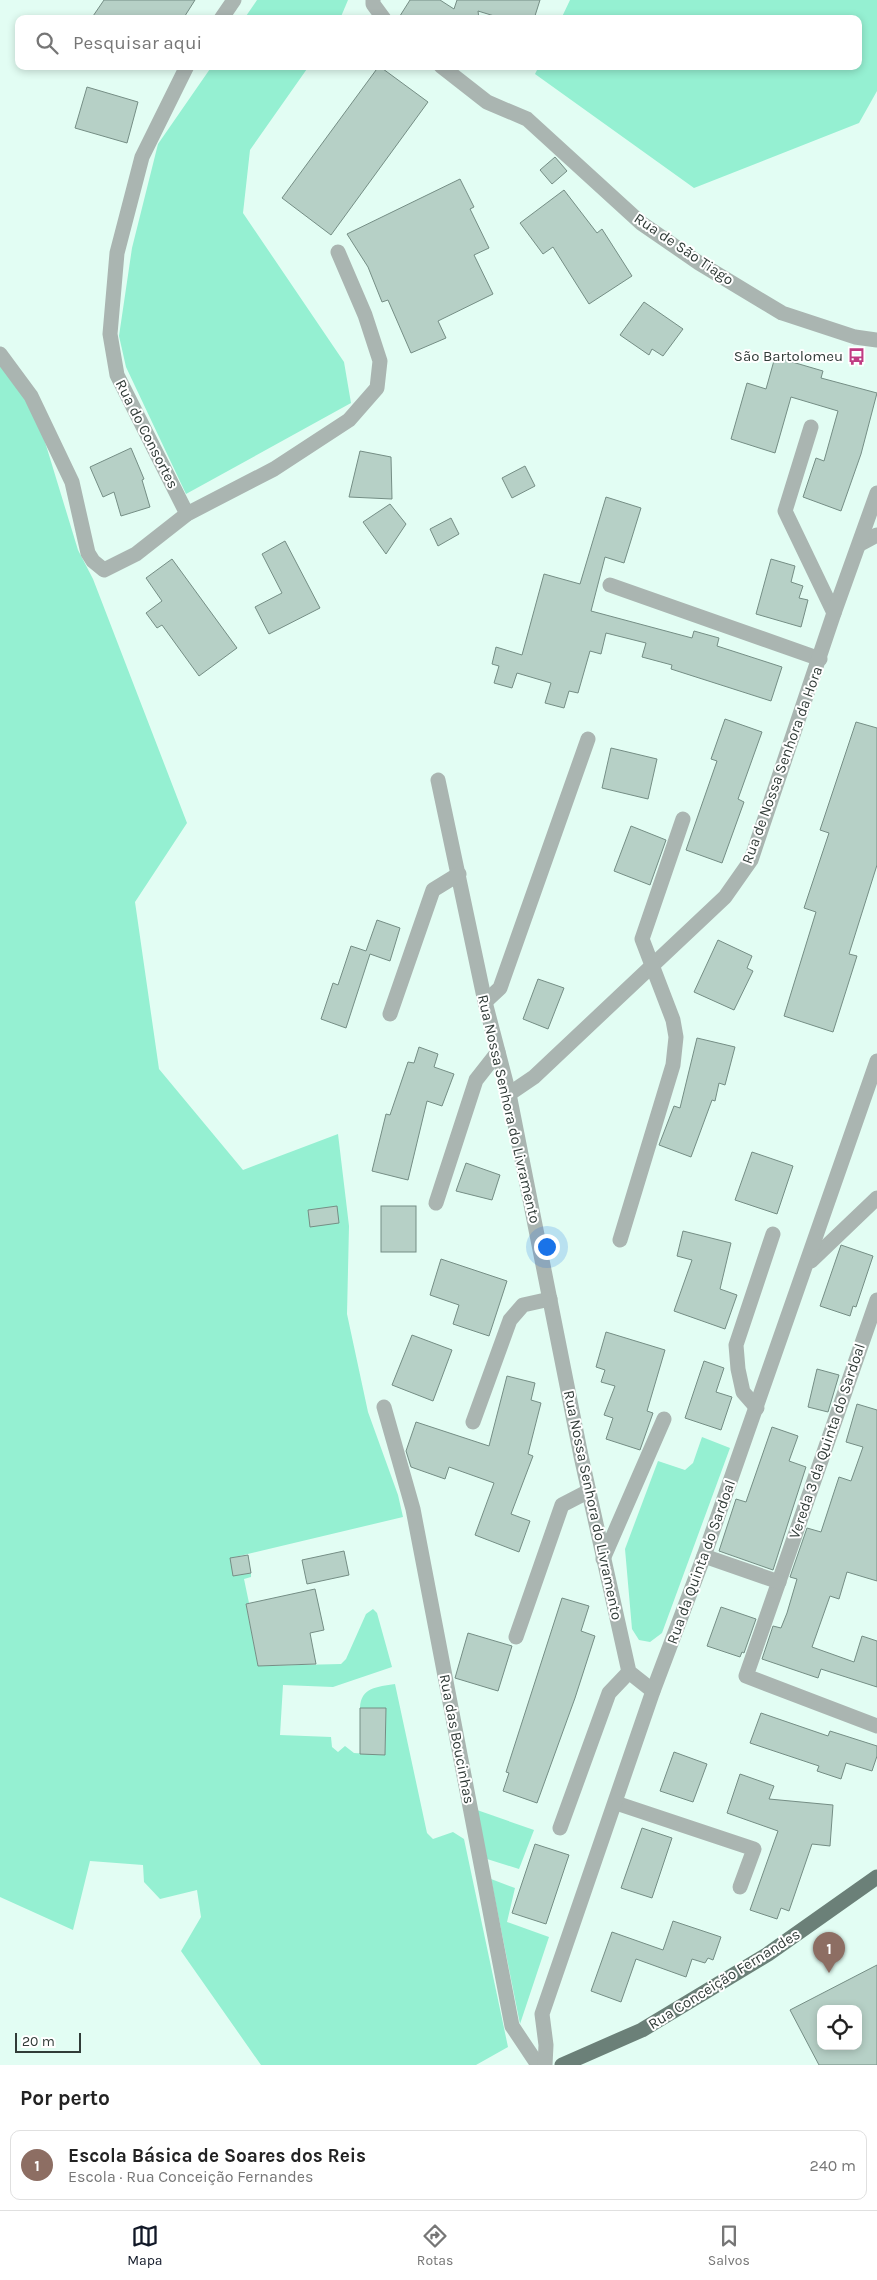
<!DOCTYPE html>
<html lang="pt">
<head>
<meta charset="utf-8">
<style>
  :root { --surface:#fff; --page:#f6f6f6; --text:#222; --muted:#767676; --line:#e0e0e0; --accent:#111827 }
  body { margin:0; font-family:Karla,sans-serif; background:var(--page); color:var(--text) }
  .controls { position:absolute; right:15px; bottom:15px; display:grid; overflow:hidden; border-radius:10px; box-shadow:0 2px 8px #0003 }
  .controls button { width:45px; height:45px; display:grid; place-items:center; padding:0; border:0; border-bottom:1px solid var(--line); background:var(--surface); color:var(--text); font:25px sans-serif }
  .scale { position:absolute; left:15px; bottom:12px; width:66px; box-sizing:border-box; padding-left:5px; border:2px solid #313c38; border-top:0; font-size:14px; line-height:18px; white-space:nowrap; color:#313c38; -webkit-text-stroke:4px #fff; paint-order:stroke }
  .you { position:absolute; left:546px; top:1246px; width:18px; height:18px; margin:-12px; border:4px solid #fff; border-radius:50%; background:#1a73e8; box-shadow:0 0 0 8px #1a73e833 }
  .badge { display:grid; place-items:center; width:32px; height:32px; border-radius:50%; background:var(--accent); color:#fff; font-size:16px; font-weight:700 }
  .pin { position:absolute; translate:-50% -41px; filter:drop-shadow(0 1px 2px #0008) }
  .pin::after { content:''; position:absolute; top:26px; width:18px; height:15px; background:inherit; clip-path:polygon(0 0,100% 0,50% 100%) }
  .list { margin:0; padding:0; list-style:none }
  h2 { display:flex; justify-content:space-between; align-items:center; height:65px; margin:0; padding:0 20px; font-size:21px }
  h2 small { font-size:16px; font-weight:400; color:var(--muted) }
  .list li { display:grid; grid-template-columns:32px 1fr auto; gap:15px; align-items:center; box-sizing:border-box; height:70px; margin:0 10px 10px; padding:0 10px; border:1px solid var(--line); border-radius:10px }
  .list b { display:block; font-size:19px; white-space:nowrap }
  .list p { margin:0; font-size:16px; white-space:nowrap; color:var(--muted) }
  .list em { font-size:16px; font-style:normal; color:var(--muted) }
  .icon { flex:none; width:28px; height:28px; fill:none; stroke:currentColor; stroke-width:2; stroke-linecap:round; stroke-linejoin:round }
  .map { position:relative; flex:none; width:877px; height:2065px; overflow:hidden }
  .search { position:absolute; background:var(--surface); box-shadow:0 2px 8px #0003; left:15px; right:15px; top:15px; height:55px; display:flex; align-items:center; gap:12px; box-sizing:border-box; padding:0 18px; border-radius:10px; color:var(--muted); font-size:19px }
  .sheet { height:145px; background:var(--surface) }
  nav { display:flex; justify-content:space-around; align-items:center; box-sizing:border-box; height:70px; border-top:1px solid var(--line); background:var(--surface); font-size:14px; color:var(--muted) }
  nav a { display:grid; justify-items:center; gap:2px }
  nav .on { color:var(--accent) }
  .map>svg:first-child { display:block }
  .green { fill:#95f0d2 }
  .building { fill:#b6d0c6; stroke:#758e85; fill-rule:evenodd }
  .lines { fill:none; stroke-linecap:round; stroke-linejoin:round }
  .minor { stroke:#aab5b1; stroke-width:15 }
  .major { stroke:#6b8078; stroke-width:15 }
  .labels { text-anchor:middle; dominant-baseline:central; stroke-width:4; stroke-linejoin:round; paint-order:stroke }
  .street-label { font-size:15px; fill:#313c38; stroke:#fff }
  .poi-label { font-size:15px; fill:#313c38; stroke:#fff; text-anchor:end }
</style>
</head>
<body>
<div class="map">
<svg width="877" height="2065" viewBox="0 0 877 2065">
  <rect width="100%" height="100%" fill="#e2fdf3"/>
  <g class="green">
    <path d="M 257,0 L 348,0 L 340,19 L 244,19 Z"/>
    <path d="M 570,0 L 877,0 L 877,91 L 859,123 L 694,188 L 535,74 L 539,66 L 858,66 L 858,19 L 561,19 Z"/>
    <path d="M 212,66 L 309,66 L 250,150 L 243,213 L 344,362 L 351,403 L 186,494 L 126,367 L 119,336 L 132,248 L 158,144 Z"/>
    <path d="M 0,355 L 31,396 L 78,550 L 93,579 L 187,823 L 135,902 L 159,1069 L 243,1170 L 338,1134 L 349,1226 L 347,1314 L 368,1412 L 398,1495 L 403,1517 L 231,1558 L 233,1576 L 251,1573 L 251,1577 L 244,1579 L 249,1603 L 246,1604 L 258,1666 L 341,1664 L 346,1659 L 366,1614 L 373,1609 L 377,1613 L 392,1667 L 333,1687 L 283,1685 L 280,1735 L 331,1737 L 332,1747 L 338,1752 L 345,1746 L 354,1753 L 385,1755 L 386,1708 L 360,1708 C 361,1687 377,1687 395,1684 L 427,1833 L 433,1839 L 453,1832 L 464,1839 L 508,2047 L 476,2065 L 261,2065 L 181,1951 L 201,1917 L 197,1890 L 160,1899 L 144,1882 L 143,1865 L 90,1861 L 73,1930 L 0,1897 Z"/>
    <path d="M 702,1437 L 730,1448 L 662,1633 L 650,1642 L 639,1640 L 632,1629 L 625,1549 L 658,1461 L 685,1470 L 693,1463 Z"/>
    <path d="M 477,1810 L 534,1830 L 519,1869 L 487,1859 Z"/>
    <path d="M 491,1879 L 515,1888 L 507,1922 L 549,1937 L 520,2024 Z"/>
  </g>
  <g class="building">
    <path d="M 104,0 L 195,0 L 183,19 L 91,19 Z"/>
    <path d="M 410,0 L 440,0 L 454,9 L 457,0 L 540,0 L 534,19 L 504,19 L 478,11 L 479,19 L 398,19 Z"/>
    <path d="M 379,66 L 428,102 L 331,235 L 282,198 Z"/>
    <path d="M 87,87 L 138,102 L 127,143 L 75,128 Z"/>
    <path d="M 555,157 L 567,171 L 552,184 L 540,170 Z"/>
    <path d="M 460,179 L 474,207 L 470,209 L 489,248 L 474,255 L 493,294 L 438,321 L 446,338 L 411,353 L 388,300 L 382,302 L 368,267 L 347,234 Z"/>
    <path d="M 564,190 L 597,233 L 602,229 L 632,276 L 589,304 L 553,247 L 543,254 L 520,223 Z"/>
    <path d="M 644,302 L 683,329 L 663,356 L 652,349 L 649,355 L 620,335 Z"/>
    <path d="M 775,357 L 823,371 L 821,378 L 877,393 L 861,454 L 841,511 L 803,497 L 816,458 L 824,461 L 838,411 L 791,397 L 775,453 L 731,439 L 747,383 L 766,389 Z"/>
    <path d="M 131,448 L 144,479 L 142,480 L 150,507 L 121,516 L 114,492 L 103,497 L 90,467 Z"/>
    <path d="M 360,451 L 391,457 L 392,499 L 349,497 Z"/>
    <path d="M 525,466 L 535,486 L 512,498 L 502,478 Z"/>
    <path d="M 606,497 L 641,508 L 624,563 L 605,557 L 591,611 L 692,638 L 694,631 L 719,638 L 717,646 L 782,667 L 771,701 L 671,669 L 672,665 L 642,657 L 646,643 L 606,633 L 601,654 L 590,651 L 578,693 L 569,691 L 564,708 L 545,703 L 551,683 L 517,673 L 512,688 L 494,683 L 499,666 L 492,664 L 496,647 L 522,655 L 544,574 L 580,584 Z"/>
    <path d="M 390,504 L 406,524 L 386,554 L 363,522 Z"/>
    <path d="M 451,518 L 459,534 L 438,546 L 430,529 Z"/>
    <path d="M 285,541 L 320,608 L 269,634 L 255,607 L 282,593 L 262,554 Z"/>
    <path d="M 172,559 L 237,648 L 199,676 L 162,625 L 157,628 L 146,613 L 162,601 L 146,578 Z"/>
    <path d="M 771,559 L 795,566 L 791,582 L 803,586 L 799,598 L 808,600 L 801,627 L 756,614 Z"/>
    <path d="M 725,719 L 762,732 L 738,799 L 744,802 L 722,863 L 686,850 L 717,761 L 711,759 Z"/>
    <path d="M 856,722 L 877,728 L 877,865 L 849,954 L 857,956 L 833,1032 L 784,1016 L 816,912 L 804,908 L 829,833 L 820,830 Z"/>
    <path d="M 611,748 L 657,759 L 648,799 L 602,788 Z"/>
    <path d="M 631,826 L 666,840 L 650,885 L 614,871 Z"/>
    <path d="M 377,920 L 400,928 L 390,961 L 370,954 L 346,1028 L 321,1019 L 333,983 L 338,985 L 351,946 L 366,951 Z"/>
    <path d="M 718,940 L 752,956 L 747,968 L 753,971 L 734,1010 L 694,992 Z"/>
    <path d="M 538,979 L 564,988 L 548,1029 L 523,1019 Z"/>
    <path d="M 697,1038 L 735,1047 L 725,1085 L 719,1083 L 715,1101 L 712,1100 L 691,1157 L 659,1145 L 674,1106 L 680,1108 Z"/>
    <path d="M 419,1047 L 438,1054 L 434,1067 L 454,1074 L 442,1106 L 427,1101 L 408,1180 L 372,1171 L 386,1114 L 390,1115 L 408,1062 L 414,1063 Z"/>
    <path d="M 752,1152 L 793,1166 L 777,1214 L 735,1200 Z"/>
    <path d="M 466,1163 L 500,1175 L 492,1200 L 456,1191 Z"/>
    <path d="M 337,1206 L 339,1223 L 310,1227 L 308,1210 Z"/>
    <rect x="381" y="1206" width="35" height="46"/>
    <path d="M 683,1231 L 731,1243 L 720,1289 L 737,1295 L 725,1329 L 674,1311 L 692,1260 L 677,1256 Z"/>
    <path d="M 841,1245 L 873,1256 L 856,1307 L 853,1306 L 850,1316 L 820,1306 Z"/>
    <path d="M 441,1259 L 507,1281 L 489,1336 L 453,1324 L 459,1305 L 430,1295 Z"/>
    <path d="M 606,1332 L 665,1350 L 647,1411 L 653,1413 L 640,1450 L 606,1439 L 613,1418 L 604,1415 L 615,1386 L 601,1382 L 605,1370 L 596,1367 Z"/>
    <path d="M 412,1335 L 452,1350 L 433,1401 L 392,1385 Z"/>
    <path d="M 704,1361 L 724,1368 L 716,1392 L 732,1397 L 721,1430 L 685,1418 Z"/>
    <path d="M 817,1369 L 839,1375 L 828,1412 L 808,1407 Z"/>
    <path d="M 507,1376 L 535,1383 L 531,1400 L 541,1403 L 528,1454 L 533,1456 L 511,1514 L 530,1521 L 519,1552 L 475,1535 L 494,1483 L 449,1467 L 445,1479 L 411,1467 L 406,1451 L 416,1422 L 489,1446 Z"/>
    <path d="M 857,1404 L 877,1410 L 877,1581 L 847,1572 L 839,1599 L 830,1596 L 812,1647 L 854,1662 L 862,1636 L 877,1641 L 877,1687 L 821,1669 L 818,1678 L 762,1659 L 773,1626 L 781,1628 L 787,1613 L 797,1579 L 790,1577 L 807,1528 L 821,1532 L 839,1477 L 851,1481 L 863,1447 L 846,1442 Z"/>
    <path d="M 772,1427 L 798,1436 L 789,1461 L 806,1467 L 773,1570 L 719,1551 L 736,1499 L 746,1502 Z"/>
    <path d="M 344,1551 L 349,1575 L 307,1584 L 302,1560 Z"/>
    <path d="M 248,1555 L 251,1573 L 233,1576 L 230,1558 Z"/>
    <path d="M 315,1589 L 324,1630 L 310,1633 L 316,1664 L 258,1666 L 246,1604 Z"/>
    <path d="M 562,1598 L 589,1606 L 581,1631 L 595,1636 L 575,1698 L 537,1803 L 503,1791 L 509,1773 L 506,1772 Z"/>
    <path d="M 721,1607 L 756,1619 L 744,1653 L 742,1652 L 740,1657 L 707,1646 Z"/>
    <path d="M 468,1633 L 512,1646 L 498,1691 L 455,1678 Z"/>
    <path d="M 360,1708 L 386,1708 L 385,1755 L 360,1754 Z"/>
    <path d="M 761,1713 L 828,1736 L 830,1731 L 877,1746 L 877,1756 L 872,1771 L 846,1763 L 841,1779 L 817,1771 L 819,1766 L 750,1743 Z"/>
    <path d="M 674,1752 L 707,1764 L 693,1802 L 660,1791 Z"/>
    <path d="M 740,1774 L 774,1786 L 769,1799 L 833,1805 L 830,1846 L 812,1844 L 789,1911 L 781,1908 L 777,1919 L 750,1910 L 778,1831 L 727,1813 Z"/>
    <path d="M 642,1828 L 672,1838 L 652,1898 L 621,1888 Z"/>
    <path d="M 535,1844 L 569,1855 L 546,1924 L 512,1913 Z"/>
    <path d="M 673,1921 L 721,1937 L 713,1960 L 708,1958 L 705,1963 L 692,1959 L 686,1977 L 636,1959 L 621,2002 L 591,1991 L 612,1932 L 663,1950 Z"/>
    <path d="M 877,1965 L 877,2065 L 819,2065 L 790,2010 ZM 821,2009 L 858,2009 L 858,2046 L 821,2046 Z"/>
  </g>
  <g class="lines">
    <g class="minor">
      <path d="M 373,0 L 373,4 L 384,19"/>
      <path d="M 221,19 L 234,0"/>
      <path d="M 441,66 L 487,102 L 527,119 L 641,223 L 699,263 L 782,313 L 855,337 L 877,340"/>
      <path d="M 0,354 L 31,396 L 72,482 L 88,553 L 93,561 L 104,570 L 136,554 L 187,514 L 274,469 L 349,420 L 377,388 L 380,361 L 365,315 L 338,252"/>
      <path d="M 811,427 L 785,511 L 834,613"/>
      <path d="M 187,514 L 117,375 L 110,334 L 117,253 L 142,157 L 187,66"/>
      <path d="M 860,544 L 877,535"/>
      <path d="M 610,585 L 820,659"/>
      <path d="M 438,780 L 485,1002 L 509,1094 L 581,1456 L 629,1672 L 653,1691"/>
      <path d="M 485,1002 L 500,988 L 588,739"/>
      <path d="M 390,1014 L 433,890 L 459,874"/>
      <path d="M 509,1094 L 534,1077 L 725,897 L 751,860 L 834,613 L 877,493"/>
      <path d="M 436,1203 L 476,1080 L 498,1052"/>
      <path d="M 620,1240 L 673,1065 L 676,1037 L 673,1020 L 642,939 L 683,819"/>
      <path d="M 811,1261 L 877,1198"/>
      <path d="M 877,1300 L 746,1676 L 877,1726"/>
      <path d="M 384,1407 L 413,1509 L 512,2026 L 538,2065"/>
      <path d="M 757,1408 L 743,1392 L 738,1369 L 736,1345 L 773,1234"/>
      <path d="M 473,1422 L 510,1320 L 523,1305 L 550,1299"/>
      <path d="M 704,1556 L 779,1582"/>
      <path d="M 603,1559 L 664,1419"/>
      <path d="M 516,1637 L 562,1505 L 589,1491"/>
      <path d="M 616,1803 L 754,1849 L 740,1887"/>
      <path d="M 560,1828 L 609,1693 L 629,1672"/>
      <path d="M 545,2065 L 546,2045 L 542,2014 L 653,1691 L 704,1556 L 877,1061"/>
    </g>
    <path class="major" d="M 562,2065 L 642,2030 L 768,1954 L 877,1877"/>
  </g>
  <defs>
    <symbol id="bus-bare" viewBox="-9 -9 18 18"><path d="M-5-6H5V4H4V6H2V4H-2V6H-4V4H-5ZM-3.5-4V0h7V-4ZM-3.5 1.2v1.5H-2V1.2ZM2 1.2v1.5H3.5V1.2Z" fill="#c03c83" stroke="#fff" stroke-width="2.5" paint-order="stroke"/></symbol>
  </defs>
  <g fill-rule="evenodd">
    <use href="#bus-bare" x="844" y="344" width="25" height="25"/>
  </g>
  <g class="labels">
    <g class="street-label">
      <text transform="translate(684 249) rotate(34)">Rua de São Tiago</text>
      <text transform="translate(147 434) rotate(63)">Rua do Consortes</text>
      <text transform="translate(782 765) rotate(-70)">Rua de Nossa Senhora da Hora</text>
      <text transform="translate(509 1109) rotate(77)">Rua Nossa Senhora do Livramento</text>
      <text transform="translate(827 1441) rotate(-71)">Vereda 3 da Quinta do Sardoal</text>
      <text transform="translate(593 1505) rotate(78)">Rua Nossa Senhora do Livramento</text>
      <text transform="translate(701 1562) rotate(-70)">Rua da Quinta do Sardoal</text>
      <text transform="translate(457 1739) rotate(79)">Rua das Boucinhas</text>
      <text transform="translate(724 1979) rotate(-32)">Rua Conceição Fernandes</text>
    </g>
    <g class="poi-label">
      <text x="843" y="356">São Bartolomeu</text>
    </g>
  </g>
</svg>
<div class="controls">
<button><svg class="icon" aria-label="locate" viewBox="0 0 24 24"><circle cx="12" cy="12" r="6"/><path d="M12 2v4M12 18v4M2 12h4M18 12h4"/></svg></button>
</div>
<div class="scale">20 m</div>
<div class="you"></div>
<div class="pin badge" style="left:829px;top:1973px;background:#8d6e63">1</div>
<div class="search"><svg class="icon" aria-label="search" viewBox="0 0 24 24"><circle cx="10" cy="10" r="6"/><path d="M15 15l6 6"/></svg>Pesquisar aqui</div>
</div>
<section class="sheet">
<h2>Por perto<small></small></h2>
<ul class="list">
<li><span class="badge" style="background:#8d6e63">1</span><div><b>Escola Básica de Soares dos Reis</b><p>Escola · Rua Conceição Fernandes</p></div><em>240 m</em></li>
</ul>
</section>
<nav>
<a class="on"><svg class="icon" aria-label="map" viewBox="0 0 24 24"><path d="M3 6l6-2 6 2 6-2v14l-6 2-6-2-6 2zM9 4v14M15 6v14"/></svg>Mapa</a>
<a><svg class="icon" aria-label="directions" viewBox="0 0 24 24"><path d="M12 3l9 9-9 9-9-9zM9 14v-3h6M13 9l2 2-2 2"/></svg>Rotas</a>
<a><svg class="icon" aria-label="saved" viewBox="0 0 24 24"><path d="M7 4h10v16l-5-4-5 4z"/></svg>Salvos</a>
</nav>
</body>
</html>
